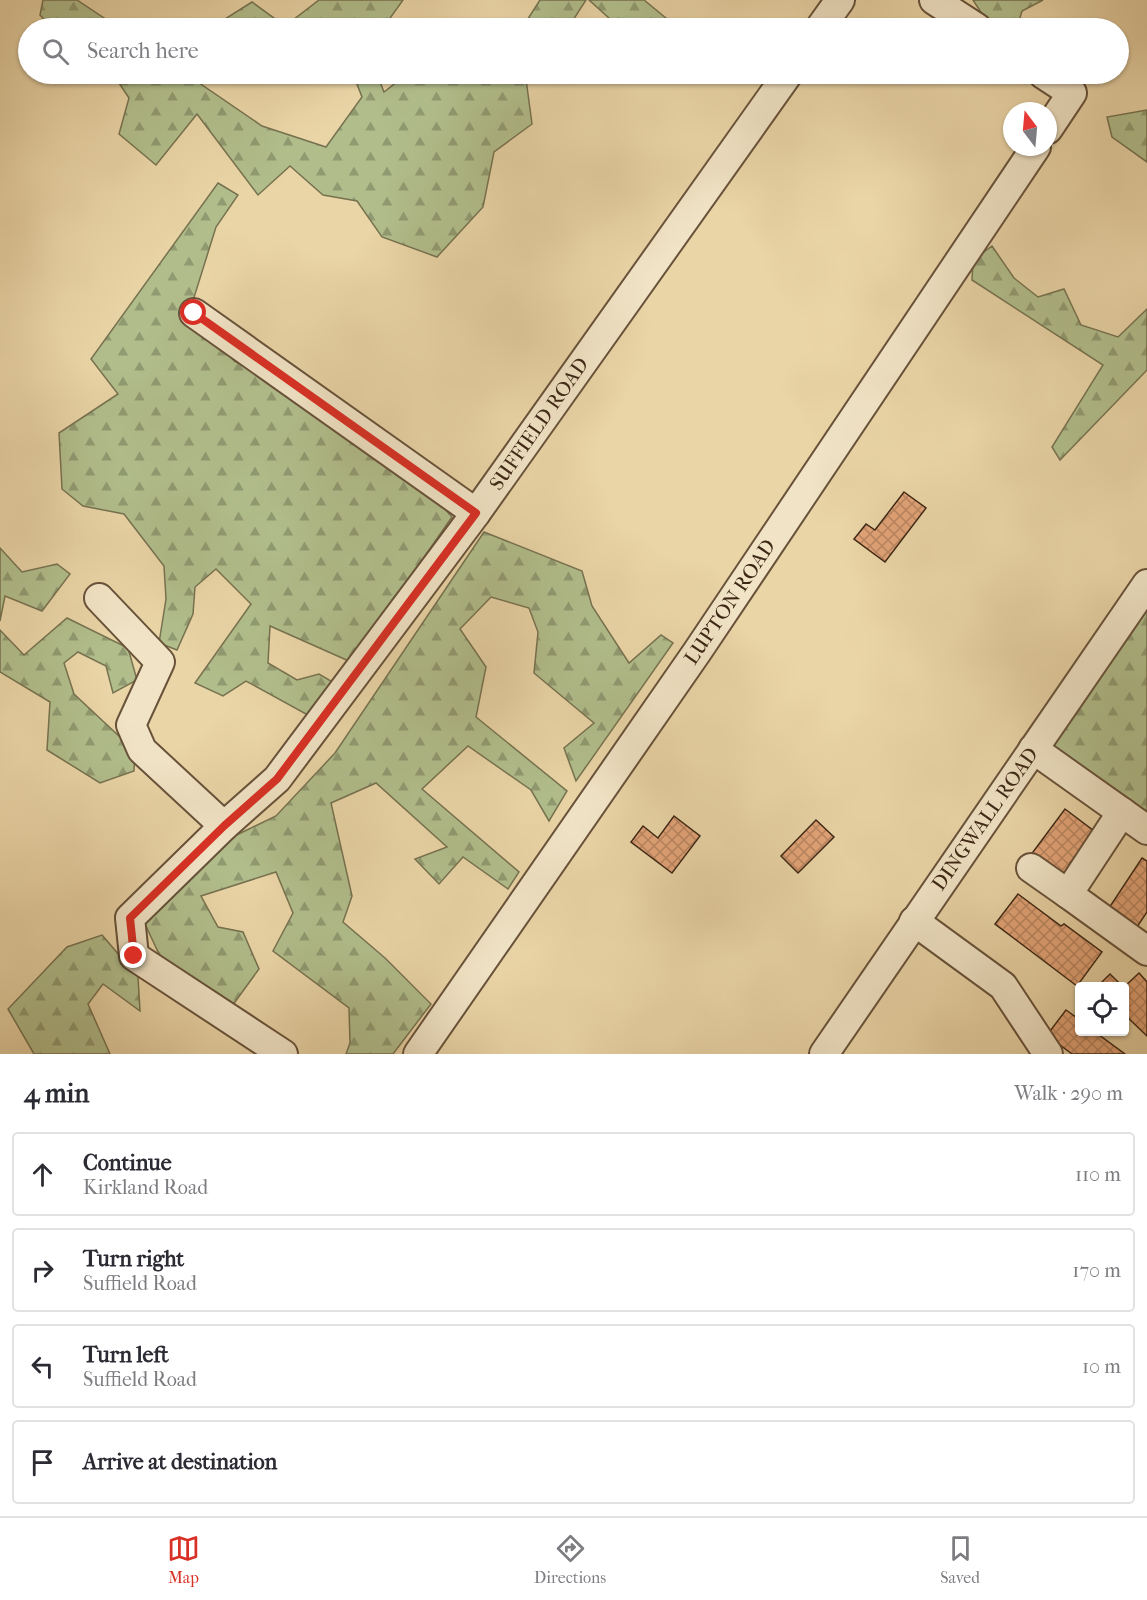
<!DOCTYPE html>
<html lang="en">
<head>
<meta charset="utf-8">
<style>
  :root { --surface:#fff; --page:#f7f7f7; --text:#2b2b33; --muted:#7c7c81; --line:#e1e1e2; --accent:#d93025 }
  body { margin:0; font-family:"IM FELL French Canon",serif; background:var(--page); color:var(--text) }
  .controls { position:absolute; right:18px; bottom:18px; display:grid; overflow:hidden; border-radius:6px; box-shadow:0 2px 4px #0004 }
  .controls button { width:54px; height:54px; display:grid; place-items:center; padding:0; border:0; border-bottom:2px solid var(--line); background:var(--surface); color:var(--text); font:30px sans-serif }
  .compass { position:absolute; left:1003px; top:102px; width:54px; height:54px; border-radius:50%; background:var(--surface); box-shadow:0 2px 4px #0004; rotate:344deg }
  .stop { position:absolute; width:18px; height:18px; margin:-14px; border:4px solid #d93025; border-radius:50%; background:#fff }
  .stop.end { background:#d93025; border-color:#fff; box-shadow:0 2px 6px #0008 }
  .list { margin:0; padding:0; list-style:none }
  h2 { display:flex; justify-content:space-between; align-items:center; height:78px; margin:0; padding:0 24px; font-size:26px }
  h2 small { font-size:20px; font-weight:400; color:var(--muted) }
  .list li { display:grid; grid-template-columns:39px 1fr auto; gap:18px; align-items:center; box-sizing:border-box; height:84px; margin:0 12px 12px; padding:0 12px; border:2px solid var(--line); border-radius:6px }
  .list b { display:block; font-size:22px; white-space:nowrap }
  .list p { margin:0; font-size:20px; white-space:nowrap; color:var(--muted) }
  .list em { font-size:20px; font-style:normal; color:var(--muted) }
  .icon { flex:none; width:33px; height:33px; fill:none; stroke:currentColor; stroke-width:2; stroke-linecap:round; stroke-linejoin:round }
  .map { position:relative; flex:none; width:1147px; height:1054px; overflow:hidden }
  .search { position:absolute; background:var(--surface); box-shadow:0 2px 4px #0004; left:18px; right:18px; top:18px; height:66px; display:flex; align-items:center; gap:15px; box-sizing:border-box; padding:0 21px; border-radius:33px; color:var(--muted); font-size:22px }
  .sheet { height:462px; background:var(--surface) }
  nav { display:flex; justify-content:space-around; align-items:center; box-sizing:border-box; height:84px; border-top:2px solid var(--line); background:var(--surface); font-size:16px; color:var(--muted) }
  nav a { display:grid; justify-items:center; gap:3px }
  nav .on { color:var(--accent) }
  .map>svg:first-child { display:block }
  .forest { fill:url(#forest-firs); stroke:#777250; stroke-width:1.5 }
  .building { fill:url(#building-cross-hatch); stroke:#3d2715; stroke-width:1.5 }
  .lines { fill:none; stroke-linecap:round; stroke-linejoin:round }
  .minor-casing { stroke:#68523a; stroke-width:32 }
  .minor { stroke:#f1e4c6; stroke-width:28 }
  .route { stroke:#d93025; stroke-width:8 }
  .labels { text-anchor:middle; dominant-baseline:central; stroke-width:5; stroke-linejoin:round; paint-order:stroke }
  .street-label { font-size:20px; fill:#3d2715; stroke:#f1e4c6 }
</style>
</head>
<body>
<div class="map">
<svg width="1147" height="1054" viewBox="0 0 1147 1054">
  <defs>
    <pattern id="forest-firs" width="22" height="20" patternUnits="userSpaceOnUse" patternTransform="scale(1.5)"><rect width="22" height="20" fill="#b1be8c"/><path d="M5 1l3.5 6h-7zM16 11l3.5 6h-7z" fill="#919a71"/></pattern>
    <pattern id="building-cross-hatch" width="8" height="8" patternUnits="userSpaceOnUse" patternTransform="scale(1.5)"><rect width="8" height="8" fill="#e3a478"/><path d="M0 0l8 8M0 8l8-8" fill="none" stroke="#b98661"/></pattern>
  </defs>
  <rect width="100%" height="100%" fill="#ead5a7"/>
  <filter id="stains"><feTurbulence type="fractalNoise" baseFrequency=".00333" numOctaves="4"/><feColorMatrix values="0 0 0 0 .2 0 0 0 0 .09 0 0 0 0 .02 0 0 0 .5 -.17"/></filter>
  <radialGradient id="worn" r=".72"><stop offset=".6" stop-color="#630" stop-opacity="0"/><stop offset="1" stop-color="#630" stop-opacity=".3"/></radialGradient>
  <g class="forest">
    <path d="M 43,0 L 77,0 L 119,28 L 52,28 L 40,15 Z"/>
    <path d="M 319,0 L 403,0 L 383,28 L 214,28 L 217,24 L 252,2 L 285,26 Z"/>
    <path d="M 540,0 L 586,0 L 568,28 L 522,28 Z"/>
    <path d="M 589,0 L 644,0 L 678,28 L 620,28 Z"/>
    <path d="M 973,0 L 1043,0 L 1022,11 L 1017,28 L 1001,28 L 984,17 Z"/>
    <path d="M 113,74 L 186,74 L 262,126 L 326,147 L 362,97 L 353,74 L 377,74 L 384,92 L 407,74 L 563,74 L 526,79 L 532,124 L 494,152 L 483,207 L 437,257 L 382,237 L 357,201 L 323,195 L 290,166 L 258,195 L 197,114 L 156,165 L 119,134 L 129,98 Z"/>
    <path d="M 1147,110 L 1147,162 L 1112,137 L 1107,117 Z"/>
    <path d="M 218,183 L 238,195 L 216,227 L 191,307 L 234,361 L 328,412 L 406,465 L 452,517 L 351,662 L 270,626 L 268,663 L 297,680 L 319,674 L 336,684 L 315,719 L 246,681 L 223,696 L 195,683 L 251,604 L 216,569 L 195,587 L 193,614 L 177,650 L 159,643 L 166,599 L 164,566 L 124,514 L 83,506 L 62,489 L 59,433 L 118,394 L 91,359 Z"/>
    <path d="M 992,246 L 1014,278 L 1038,297 L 1064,289 L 1081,325 L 1118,337 L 1147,309 L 1147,370 L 1060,460 L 1052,447 L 1103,365 L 972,280 L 973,260 Z"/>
    <path d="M 484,532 L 582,571 L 592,606 L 629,663 L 661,635 L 673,643 L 576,781 L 564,748 L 594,723 L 534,673 L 538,632 L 529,608 L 491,597 L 460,629 L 486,667 L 476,717 L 567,791 L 549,821 L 531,790 L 468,746 L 422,789 L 519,872 L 508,889 L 463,857 L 439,884 L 415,859 L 447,847 L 376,783 L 331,803 L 352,896 L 343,922 L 385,958 L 431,1004 L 393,1054 L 346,1054 L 350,1043 L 349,1008 L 273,951 L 293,913 L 276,872 L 201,896 L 218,927 L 243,932 L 259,969 L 232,1006 L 171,971 L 158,952 L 138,909 L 226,840 L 276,816 L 335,753 Z"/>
    <path d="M 0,548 L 22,572 L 57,564 L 70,574 L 42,611 L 5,596 L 0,621 Z"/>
    <path d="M 1147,605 L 1147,830 L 1039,742 Z"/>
    <path d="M 67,618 L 128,648 L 137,680 L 113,693 L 106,666 L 78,652 L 64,663 L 74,694 L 135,751 L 134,771 L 100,783 L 47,750 L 50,702 L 0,672 L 0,630 L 24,655 Z"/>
    <path d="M 102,935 L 138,977 L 140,1011 L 103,984 L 88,1004 L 110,1054 L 34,1054 L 8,1009 L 67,947 Z"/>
  </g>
  <g class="building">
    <path d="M 904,492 L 926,508 L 885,562 L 854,539 L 866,524 L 875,530 Z"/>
    <path d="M 1065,809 L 1094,831 L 1069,865 L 1072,867 L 1063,880 L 1030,856 Z"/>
    <path d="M 674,816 L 700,836 L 672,873 L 631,842 L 643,826 L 658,838 Z"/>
    <path d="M 816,820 L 834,837 L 798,873 L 781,856 Z"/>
    <path d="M 1142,858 L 1147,861 L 1147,912 L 1135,930 L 1107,911 Z"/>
    <path d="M 1018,894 L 1061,926 L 1064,924 L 1102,952 L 1077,986 L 995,924 Z"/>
    <path d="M 1139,973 L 1147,982 L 1147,1036 L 1124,1014 L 1124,987 Z"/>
    <path d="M 1110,974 L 1123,987 L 1097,987 Z"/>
    <path d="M 1066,1010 L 1080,1020 L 1080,1032 L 1095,1032 L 1125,1054 L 1072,1054 L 1047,1035 Z"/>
  </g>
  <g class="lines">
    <defs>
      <g id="minor">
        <path d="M 934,0 L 977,28"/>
        <path d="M 820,28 L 840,0"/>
        <path d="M 1043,74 L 1072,93 L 1048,129"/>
        <path d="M 194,313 L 476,513"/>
        <path d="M 99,598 L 160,662 L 131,725 L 142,750 L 224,826"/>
        <path d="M 1033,749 L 1147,830"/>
        <path d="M 1122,812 L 1068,894 L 1147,951"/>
        <path d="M 1031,868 L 1068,894"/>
        <path d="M 914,921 L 1003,986 L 1048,1054"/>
        <path d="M 283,1054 L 134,956 L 130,918 L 224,826 L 277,779 L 476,513 L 788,74"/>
        <path d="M 418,1054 L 697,652 L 1036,147"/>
        <path d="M 824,1054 L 1147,584"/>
      </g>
    </defs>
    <use href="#minor" class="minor-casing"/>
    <use href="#minor" class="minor"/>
  </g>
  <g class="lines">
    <path class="route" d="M 134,956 L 130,918 L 224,826 L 277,779 L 476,513 L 194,313"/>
  </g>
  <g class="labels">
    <g class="street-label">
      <text transform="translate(539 424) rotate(-55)">SUFFIELD ROAD</text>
      <text transform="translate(730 602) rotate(-56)">LUPTON ROAD</text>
      <text transform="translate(985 819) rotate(-55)">DINGWALL ROAD</text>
    </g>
  </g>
  <rect width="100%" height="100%" filter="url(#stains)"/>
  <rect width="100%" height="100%" fill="url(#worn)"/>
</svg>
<div class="controls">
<button><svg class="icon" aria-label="locate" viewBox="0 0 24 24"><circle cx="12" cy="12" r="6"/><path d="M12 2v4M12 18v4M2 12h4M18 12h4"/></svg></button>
</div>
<svg class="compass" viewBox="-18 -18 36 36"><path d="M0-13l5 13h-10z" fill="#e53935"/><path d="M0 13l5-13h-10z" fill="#7c7c81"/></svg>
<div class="stop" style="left:194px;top:313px"></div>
<div class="stop end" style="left:134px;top:956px"></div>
<div class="search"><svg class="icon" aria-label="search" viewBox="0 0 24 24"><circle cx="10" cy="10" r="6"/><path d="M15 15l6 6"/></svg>Search here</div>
</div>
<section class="sheet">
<h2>4 min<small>Walk · 290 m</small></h2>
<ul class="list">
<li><svg class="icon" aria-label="ahead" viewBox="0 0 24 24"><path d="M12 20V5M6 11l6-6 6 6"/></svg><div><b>Continue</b><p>Kirkland Road</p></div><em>110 m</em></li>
<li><svg class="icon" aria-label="right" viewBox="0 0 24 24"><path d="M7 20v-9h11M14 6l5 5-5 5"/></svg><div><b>Turn right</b><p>Suffield Road</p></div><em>170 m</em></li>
<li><svg class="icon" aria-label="left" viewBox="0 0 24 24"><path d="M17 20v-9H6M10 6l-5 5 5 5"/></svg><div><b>Turn left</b><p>Suffield Road</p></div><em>10 m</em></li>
<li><svg class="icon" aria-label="arrive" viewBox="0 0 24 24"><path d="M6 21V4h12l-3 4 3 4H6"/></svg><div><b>Arrive at destination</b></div></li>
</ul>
</section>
<nav>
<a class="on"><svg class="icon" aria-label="map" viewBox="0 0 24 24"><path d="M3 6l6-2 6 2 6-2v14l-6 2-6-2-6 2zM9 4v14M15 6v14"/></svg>Map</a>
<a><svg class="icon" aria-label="directions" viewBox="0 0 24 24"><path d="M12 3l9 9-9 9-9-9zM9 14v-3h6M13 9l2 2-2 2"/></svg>Directions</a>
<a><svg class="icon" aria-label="saved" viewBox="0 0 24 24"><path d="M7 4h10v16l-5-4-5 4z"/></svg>Saved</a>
</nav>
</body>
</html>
